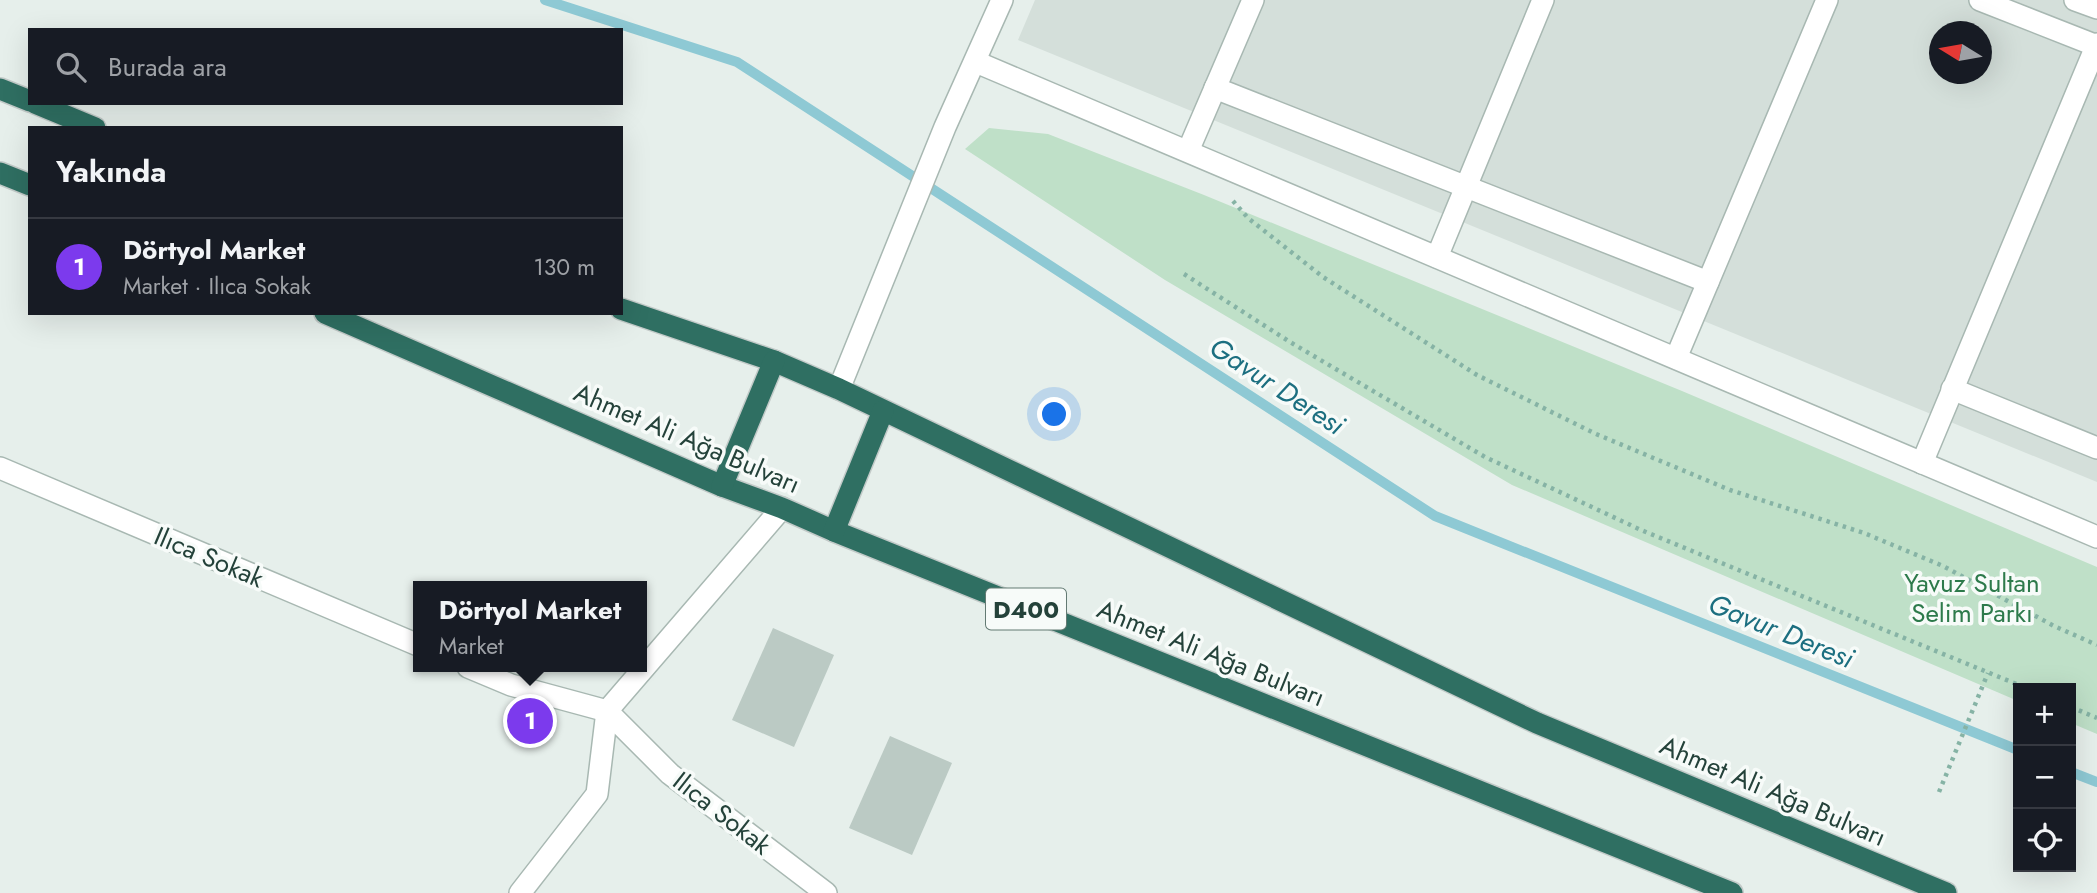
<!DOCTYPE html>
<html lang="tr">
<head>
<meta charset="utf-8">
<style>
  :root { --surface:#171b24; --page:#20242c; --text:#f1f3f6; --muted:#9ea1a6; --line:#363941; --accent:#7c3aed }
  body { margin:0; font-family:Jost,sans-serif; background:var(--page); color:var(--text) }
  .controls { position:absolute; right:21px; bottom:21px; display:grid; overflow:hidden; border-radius:0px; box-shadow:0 7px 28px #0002 }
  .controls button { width:63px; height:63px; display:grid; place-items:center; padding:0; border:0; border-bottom:2px solid var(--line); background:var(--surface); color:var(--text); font:35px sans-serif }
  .compass { position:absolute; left:1929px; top:21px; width:63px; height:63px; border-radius:50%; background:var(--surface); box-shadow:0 7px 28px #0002; rotate:281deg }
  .you { position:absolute; left:1055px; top:415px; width:24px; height:24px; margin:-18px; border:5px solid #fff; border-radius:50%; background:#1a73e8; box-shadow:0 0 0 10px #1a73e833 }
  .badge { display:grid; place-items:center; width:46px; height:46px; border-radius:50%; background:var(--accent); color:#fff; font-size:23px; font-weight:700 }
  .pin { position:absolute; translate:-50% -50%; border:4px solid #fff; box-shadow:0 2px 7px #0006 }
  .popup { position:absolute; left:413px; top:581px; width:234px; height:91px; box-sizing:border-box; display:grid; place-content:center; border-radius:0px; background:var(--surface); filter:drop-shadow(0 2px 5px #0005); font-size:23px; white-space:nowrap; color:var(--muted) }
  .popup b { font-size:26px; color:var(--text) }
  .popup::after { content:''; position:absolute; left:50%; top:100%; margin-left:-14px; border:14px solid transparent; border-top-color:var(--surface) }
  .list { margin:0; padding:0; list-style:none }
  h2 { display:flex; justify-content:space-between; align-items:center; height:91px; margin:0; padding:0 28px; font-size:30px }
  h2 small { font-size:23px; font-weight:400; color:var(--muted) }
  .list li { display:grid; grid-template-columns:46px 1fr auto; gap:21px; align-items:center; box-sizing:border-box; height:98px; padding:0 28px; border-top:2px solid var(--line) }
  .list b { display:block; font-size:26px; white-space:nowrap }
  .list p { margin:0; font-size:23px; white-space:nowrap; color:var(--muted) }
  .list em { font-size:23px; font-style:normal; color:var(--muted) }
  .icon { flex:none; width:38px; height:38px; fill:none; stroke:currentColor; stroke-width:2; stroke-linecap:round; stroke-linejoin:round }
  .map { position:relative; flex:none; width:2097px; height:893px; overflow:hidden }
  .search { position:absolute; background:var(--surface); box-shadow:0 7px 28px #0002; left:28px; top:28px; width:595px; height:77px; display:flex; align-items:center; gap:18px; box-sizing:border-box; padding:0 24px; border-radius:0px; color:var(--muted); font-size:26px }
  .panel { position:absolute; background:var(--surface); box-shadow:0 7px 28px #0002; left:28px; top:126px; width:595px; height:189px; border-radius:0px }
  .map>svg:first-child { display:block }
  .built { fill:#d4dfda; fill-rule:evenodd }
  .green { fill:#bfe0c8 }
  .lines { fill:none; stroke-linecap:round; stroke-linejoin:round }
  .stream { stroke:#8ec9d4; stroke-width:10 }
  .building { fill:#bbcac4 }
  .minor-casing { stroke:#a8b8b2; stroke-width:24 }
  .highway-casing { stroke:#c2cac8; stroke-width:24 }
  .path { stroke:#86b3a5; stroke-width:4.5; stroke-dasharray:3.5 5; stroke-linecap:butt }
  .minor { stroke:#fff; stroke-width:21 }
  .highway { stroke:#2f6f62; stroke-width:21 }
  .labels { text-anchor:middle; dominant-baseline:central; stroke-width:7; stroke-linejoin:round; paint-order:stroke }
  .shield { fill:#f7fbf9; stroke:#637a73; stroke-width:2 }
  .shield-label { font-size:24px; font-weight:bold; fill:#24423a }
  .street-label { font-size:26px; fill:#24423a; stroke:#f7fbf9 }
  .park-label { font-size:26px; fill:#2d7a4b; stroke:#f7fbf9 }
  .water-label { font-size:28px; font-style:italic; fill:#1c6f80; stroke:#f7fbf9 }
</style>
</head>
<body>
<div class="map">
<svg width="2097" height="893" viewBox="0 0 2097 893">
  <rect width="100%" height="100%" fill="#e6efeb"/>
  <path class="built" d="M 1035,0 L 2097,0 L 2097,482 L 1018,40 ZM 1940,32 L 1982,32 L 1982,74 L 1940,74 Z"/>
  <path class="green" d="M 989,128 L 1048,134 L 1204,195 L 1682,391 L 2097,567 L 2097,734 L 2071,723 L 2071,688 L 2018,688 L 2018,701 L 1512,485 L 1165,280 L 965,149 Z"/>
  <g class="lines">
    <g class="stream">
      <path d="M 545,0 L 737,62 L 1435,516 L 2018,750"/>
      <path d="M 2071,772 L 2097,782"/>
    </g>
  </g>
  <g class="building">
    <path d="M 773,628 L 834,655 L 794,747 L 732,720 Z"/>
    <path d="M 890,736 L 952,763 L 912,855 L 849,828 Z"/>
  </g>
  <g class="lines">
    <defs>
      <g id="minor">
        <path d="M 1980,0 L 2097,46"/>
        <path d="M 2075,0 L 2097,8"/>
        <path d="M 976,62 L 2097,537"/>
        <path d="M 1215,88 L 1708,282"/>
        <path d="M 1188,151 L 1253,0"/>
        <path d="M 1437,257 L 1543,0"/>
        <path d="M 1676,358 L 1827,0"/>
        <path d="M 839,389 L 945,127 L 1002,0"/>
        <path d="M 1952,389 L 2097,448"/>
        <path d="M 1922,463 L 2097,44"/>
        <path d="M 0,468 L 418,645"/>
        <path d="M 468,667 L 511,685 L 607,711 L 670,774 L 826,893"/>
        <path d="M 520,893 L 597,794 L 607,711 L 782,508"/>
      </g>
      <g id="highway">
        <path d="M 0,89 L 30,101"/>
        <path d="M 35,103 L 95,128"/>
        <path d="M 0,173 L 30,185"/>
        <path d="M 621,309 L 774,361 L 839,389 L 1537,723 L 1946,893"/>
        <path d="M 325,313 L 722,486 L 782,508 L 834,531 L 1732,893"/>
        <path d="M 722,486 L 774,361"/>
        <path d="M 834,531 L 883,411"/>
      </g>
    </defs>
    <use href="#minor" class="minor-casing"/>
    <use href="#highway" class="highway-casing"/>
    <g class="path">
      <path d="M 1233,201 L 1248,218 L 1323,277 L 1477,375 L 1596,434 L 1730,490 L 1864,533 L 1943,566 L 2054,626 L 2097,645"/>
      <path d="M 1184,274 L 1290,342 L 1485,457 L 1641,530 L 2026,688"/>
      <path d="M 2071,707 L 2097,718"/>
      <path d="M 1939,792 L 1988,673"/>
    </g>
    <use href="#minor" class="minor"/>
    <use href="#highway" class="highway"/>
  </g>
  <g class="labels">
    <rect class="shield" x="986" y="588.5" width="80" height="41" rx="5"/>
    <g class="shield-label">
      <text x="1026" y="609">D400</text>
    </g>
    <g class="street-label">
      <text transform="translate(687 438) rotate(23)">Ahmet Ali Ağa Bulvarı</text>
      <text transform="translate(209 557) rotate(23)">Ilıca Sokak</text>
      <text transform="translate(1211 653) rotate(22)">Ahmet Ali Ağa Bulvarı</text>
      <text transform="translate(1773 791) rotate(23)">Ahmet Ali Ağa Bulvarı</text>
      <text transform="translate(722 813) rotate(38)">Ilıca Sokak</text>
    </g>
    <g class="park-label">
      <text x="1972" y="583">Yavuz Sultan<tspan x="1972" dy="30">Selim Parkı</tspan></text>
    </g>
    <g class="water-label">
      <text transform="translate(1277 386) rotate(33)">Gavur Deresi</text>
      <text transform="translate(1781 631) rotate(22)">Gavur Deresi</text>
    </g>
  </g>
</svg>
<div class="controls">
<button>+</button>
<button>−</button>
<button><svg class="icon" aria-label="locate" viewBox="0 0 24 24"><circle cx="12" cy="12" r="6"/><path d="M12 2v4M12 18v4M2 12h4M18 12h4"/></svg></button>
</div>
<svg class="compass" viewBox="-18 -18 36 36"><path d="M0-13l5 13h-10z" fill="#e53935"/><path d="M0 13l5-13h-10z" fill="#9ea1a6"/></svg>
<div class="you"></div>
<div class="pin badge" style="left:530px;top:721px">1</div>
<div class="popup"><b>Dörtyol Market</b>Market</div>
<div class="search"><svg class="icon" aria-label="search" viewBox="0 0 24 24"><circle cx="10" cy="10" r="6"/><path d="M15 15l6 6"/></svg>Burada ara</div>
<section class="panel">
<h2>Yakında<small></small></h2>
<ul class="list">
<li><span class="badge">1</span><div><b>Dörtyol Market</b><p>Market · Ilıca Sokak</p></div><em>130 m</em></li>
</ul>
</section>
</div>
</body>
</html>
